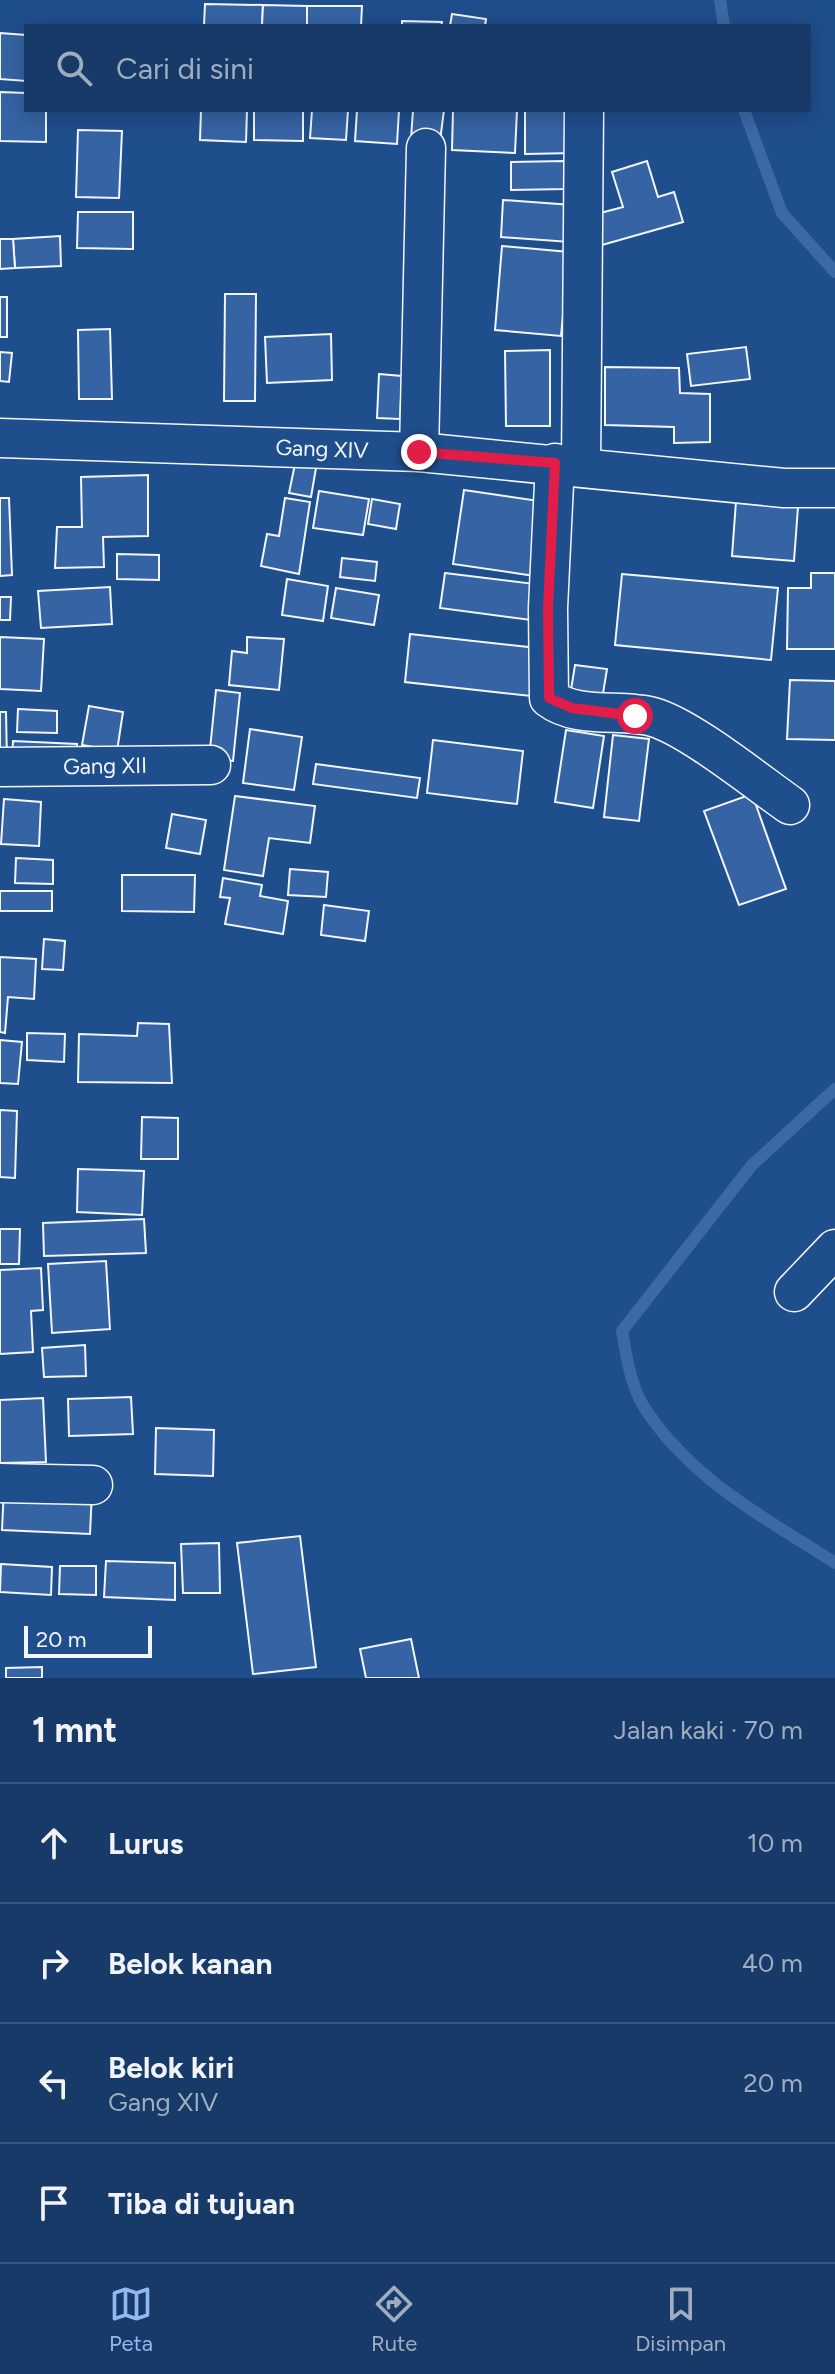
<!DOCTYPE html>
<html lang="id">
<head>
<meta charset="utf-8">
<style>
  :root { --surface:#173a69; --page:#20416f; --text:#f1f3f6; --muted:#9eadc0; --line:#36547d; --accent:#90b9f0 }
  body { margin:0; font-family:Figtree,sans-serif; background:var(--page); color:var(--text) }
  .scale { position:absolute; left:24px; bottom:20px; width:128px; box-sizing:border-box; padding-left:8px; border:4px solid #f2f6ff; border-top:0; font-size:22px; line-height:28px; white-space:nowrap; color:#f2f6ff; -webkit-text-stroke:6px #1f4e8c; paint-order:stroke }
  .stop { position:absolute; width:24px; height:24px; margin:-18px; border:6px solid #e11d48; border-radius:50%; background:#fff }
  .stop.end { background:#e11d48; border-color:#fff; box-shadow:0 2px 8px #0008 }
  .list { margin:0; padding:0; list-style:none }
  h2 { display:flex; justify-content:space-between; align-items:center; height:104px; margin:0; padding:0 32px; font-size:34px }
  h2 small { font-size:26px; font-weight:400; color:var(--muted) }
  .list li { display:grid; grid-template-columns:52px 1fr auto; gap:24px; align-items:center; box-sizing:border-box; height:120px; padding:0 32px; border-top:2px solid var(--line) }
  .list b { display:block; font-size:30px; white-space:nowrap }
  .list p { margin:0; font-size:26px; white-space:nowrap; color:var(--muted) }
  .list em { font-size:26px; font-style:normal; color:var(--muted) }
  .icon { flex:none; width:44px; height:44px; fill:none; stroke:currentColor; stroke-width:2; stroke-linecap:round; stroke-linejoin:round }
  .map { position:relative; flex:none; width:835px; height:1678px; overflow:hidden }
  .search { position:absolute; background:var(--surface); box-shadow:0 4px 20px #0003; left:24px; right:24px; top:24px; height:88px; display:flex; align-items:center; gap:20px; box-sizing:border-box; padding:0 28px; border-radius:0px; color:var(--muted); font-size:30px }
  .sheet { height:584px; background:var(--surface) }
  nav { display:flex; justify-content:space-around; align-items:center; box-sizing:border-box; height:112px; border-top:2px solid var(--line); background:var(--surface); font-size:22px; color:var(--muted) }
  nav a { display:grid; justify-items:center; gap:4px }
  nav .on { color:var(--accent) }
  .map>svg:first-child { display:block }
  .lines { fill:none; stroke-linecap:round; stroke-linejoin:round }
  .stream { stroke:#3b69a3; stroke-width:12 }
  .building { fill:#3563a3; stroke:#f2f6ff; stroke-width:2 }
  .minor-casing { stroke:#f2f6ff; stroke-width:41 }
  .minor { stroke:#1f4e8c; stroke-width:38 }
  .route { stroke:#e11d48; stroke-width:10 }
  .labels { text-anchor:middle; dominant-baseline:central; stroke-width:6; stroke-linejoin:round; paint-order:stroke }
  .street-label { font-size:22px; fill:#f2f6ff; stroke:#1f4e8c }
</style>
</head>
<body>
<div class="map">
<svg width="835" height="1678" viewBox="0 0 835 1678">
  <rect width="100%" height="100%" fill="#1f4e8c"/>
  <g class="lines">
    <g class="stream">
      <path d="M 720,0 L 724,26"/>
      <path d="M 744,110 L 782,213 L 835,272"/>
      <path d="M 835,1089 L 752,1165 L 622,1331 C 627,1359 631,1390 648,1413 C 695,1482 767,1519 835,1563"/>
    </g>
  </g>
  <g class="building">
    <path d="M 205,4 L 263,5 L 262,26 L 204,26 Z"/>
    <path d="M 263,5 L 307,6 L 307,26 L 262,26 Z"/>
    <path d="M 307,6 L 362,6 L 361,26 L 307,26 Z"/>
    <path d="M 452,14 L 486,19 L 485,26 L 450,26 Z"/>
    <path d="M 402,21 L 442,22 L 441,26 L 402,26 Z"/>
    <path d="M 0,33 L 26,35 L 26,81 L 0,79 Z"/>
    <path d="M 0,92 L 26,93 L 26,110 L 46,110 L 46,142 L 0,141 Z"/>
    <path d="M 201,110 L 247,110 L 246,142 L 200,140 Z"/>
    <path d="M 254,110 L 303,110 L 303,141 L 254,140 Z"/>
    <path d="M 312,110 L 348,110 L 346,140 L 310,138 Z"/>
    <path d="M 357,110 L 399,110 L 397,144 L 355,141 Z"/>
    <path d="M 413,110 L 444,110 L 440,141 L 411,139 Z"/>
    <path d="M 453,110 L 517,110 L 515,153 L 452,150 Z"/>
    <path d="M 525,111 L 574,111 L 575,153 L 525,154 Z"/>
    <path d="M 78,130 L 122,131 L 119,198 L 76,197 Z"/>
    <path d="M 564,161 L 565,189 L 511,190 L 511,162 Z"/>
    <path d="M 647,161 L 658,197 L 674,192 L 683,222 L 602,245 L 593,215 L 623,207 L 612,172 Z"/>
    <path d="M 503,200 L 572,205 L 570,242 L 501,237 Z"/>
    <path d="M 78,212 L 133,212 L 133,249 L 77,248 Z"/>
    <path d="M 60,236 L 61,266 L 15,268 L 13,239 Z"/>
    <path d="M 0,239 L 13,239 L 15,268 L 0,269 Z"/>
    <path d="M 502,246 L 569,252 L 561,336 L 495,330 Z"/>
    <path d="M 225,294 L 256,294 L 255,401 L 224,401 Z"/>
    <rect x="0" y="297" width="7" height="40"/>
    <path d="M 110,329 L 112,399 L 79,399 L 78,330 Z"/>
    <path d="M 331,334 L 332,380 L 267,383 L 265,337 Z"/>
    <path d="M 746,347 L 750,379 L 691,386 L 687,354 Z"/>
    <path d="M 550,350 L 550,426 L 506,426 L 505,351 Z"/>
    <path d="M 0,352 L 12,353 L 9,382 L 0,381 Z"/>
    <path d="M 605,367 L 679,368 L 680,393 L 710,394 L 710,442 L 674,443 L 674,427 L 605,425 Z"/>
    <path d="M 379,374 L 402,376 L 400,419 L 377,418 Z"/>
    <path d="M 295,464 L 316,468 L 311,497 L 289,493 Z"/>
    <path d="M 148,475 L 148,536 L 103,537 L 104,567 L 55,568 L 57,527 L 82,527 L 81,477 Z"/>
    <path d="M 464,490 L 546,502 L 535,576 L 453,564 Z"/>
    <path d="M 319,491 L 369,499 L 363,535 L 313,528 Z"/>
    <path d="M 0,498 L 9,498 L 12,575 L 0,576 Z"/>
    <path d="M 285,498 L 310,502 L 299,574 L 261,566 L 267,534 L 279,536 Z"/>
    <path d="M 372,499 L 400,504 L 396,529 L 368,524 Z"/>
    <path d="M 736,501 L 798,507 L 794,561 L 732,556 Z"/>
    <path d="M 117,554 L 159,555 L 159,580 L 117,579 Z"/>
    <path d="M 342,558 L 377,562 L 375,581 L 340,577 Z"/>
    <path d="M 445,573 L 535,584 L 531,620 L 440,608 Z"/>
    <path d="M 811,573 L 835,573 L 835,649 L 787,649 L 788,588 L 811,588 Z"/>
    <path d="M 622,574 L 778,588 L 771,660 L 615,645 Z"/>
    <path d="M 287,579 L 328,586 L 323,621 L 282,615 Z"/>
    <path d="M 110,587 L 112,624 L 41,628 L 38,591 Z"/>
    <path d="M 336,588 L 379,595 L 374,625 L 331,618 Z"/>
    <path d="M 0,597 L 11,597 L 10,620 L 0,620 Z"/>
    <path d="M 410,634 L 537,648 L 531,696 L 405,682 Z"/>
    <path d="M 0,637 L 44,639 L 41,691 L 0,689 Z"/>
    <path d="M 247,637 L 284,639 L 279,690 L 229,685 L 232,651 L 247,653 Z"/>
    <path d="M 575,665 L 607,669 L 601,706 L 569,702 Z"/>
    <path d="M 790,680 L 835,681 L 835,740 L 787,739 Z"/>
    <path d="M 216,690 L 240,693 L 233,761 L 209,759 Z"/>
    <path d="M 89,706 L 123,712 L 117,751 L 82,745 Z"/>
    <path d="M 18,709 L 57,711 L 57,733 L 17,732 Z"/>
    <path d="M 0,712 L 6,712 L 7,761 L 0,761 Z"/>
    <path d="M 250,729 L 302,737 L 294,790 L 243,783 Z"/>
    <path d="M 566,730 L 604,736 L 593,808 L 555,802 Z"/>
    <path d="M 613,735 L 649,739 L 639,821 L 604,817 Z"/>
    <path d="M 433,740 L 523,751 L 517,804 L 427,793 Z"/>
    <path d="M 13,741 L 77,744 L 76,766 L 12,763 Z"/>
    <path d="M 316,764 L 420,778 L 417,798 L 313,784 Z"/>
    <path d="M 752,794 L 786,889 L 739,905 L 704,811 Z"/>
    <path d="M 235,796 L 315,806 L 310,843 L 269,838 L 263,876 L 224,870 Z"/>
    <path d="M 4,799 L 41,802 L 39,846 L 1,844 Z"/>
    <path d="M 172,814 L 206,820 L 200,854 L 166,848 Z"/>
    <path d="M 16,858 L 53,860 L 53,884 L 15,883 Z"/>
    <path d="M 290,869 L 328,872 L 326,897 L 288,895 Z"/>
    <path d="M 122,875 L 195,875 L 194,912 L 122,911 Z"/>
    <path d="M 223,878 L 262,885 L 260,896 L 288,901 L 283,934 L 225,924 L 230,898 L 220,897 Z"/>
    <rect x="0" y="891" width="52" height="20"/>
    <path d="M 324,905 L 369,911 L 365,941 L 321,935 Z"/>
    <path d="M 44,939 L 65,941 L 63,970 L 42,969 Z"/>
    <path d="M 0,957 L 36,959 L 34,999 L 8,997 L 5,1033 L 0,1032 Z"/>
    <path d="M 138,1023 L 169,1024 L 172,1083 L 78,1082 L 79,1034 L 137,1036 Z"/>
    <path d="M 27,1033 L 65,1034 L 64,1062 L 27,1060 Z"/>
    <path d="M 0,1040 L 22,1042 L 18,1084 L 0,1083 Z"/>
    <path d="M 0,1110 L 17,1111 L 15,1178 L 0,1177 Z"/>
    <path d="M 142,1117 L 178,1118 L 178,1159 L 141,1159 Z"/>
    <path d="M 78,1169 L 144,1171 L 142,1215 L 77,1212 Z"/>
    <path d="M 144,1219 L 146,1253 L 44,1256 L 43,1223 Z"/>
    <path d="M 0,1229 L 20,1229 L 19,1264 L 0,1264 Z"/>
    <path d="M 106,1261 L 110,1329 L 52,1333 L 48,1264 Z"/>
    <path d="M 41,1268 L 43,1310 L 31,1311 L 33,1352 L 0,1354 L 0,1270 Z"/>
    <path d="M 85,1345 L 86,1376 L 44,1377 L 42,1348 Z"/>
    <path d="M 131,1397 L 133,1434 L 69,1436 L 68,1399 Z"/>
    <path d="M 43,1398 L 46,1462 L 0,1463 L 0,1400 Z"/>
    <path d="M 156,1428 L 214,1430 L 213,1476 L 155,1474 Z"/>
    <path d="M 4,1487 L 92,1491 L 90,1534 L 2,1530 Z"/>
    <path d="M 300,1536 L 316,1667 L 253,1674 L 237,1543 Z"/>
    <path d="M 219,1543 L 220,1593 L 183,1593 L 181,1544 Z"/>
    <path d="M 106,1561 L 175,1563 L 175,1600 L 104,1597 Z"/>
    <path d="M 1,1564 L 52,1567 L 51,1595 L 0,1592 Z"/>
    <path d="M 60,1566 L 96,1566 L 96,1595 L 59,1594 Z"/>
    <path d="M 411,1639 L 419,1678 L 366,1678 L 360,1649 Z"/>
    <path d="M 42,1667 L 42,1678 L 6,1678 L 6,1668 Z"/>
  </g>
  <g class="lines">
    <defs>
      <g id="minor">
        <path d="M 0,438 L 419,452 L 784,488 L 835,488"/>
        <path d="M 419,452 L 426,148"/>
        <path d="M 555,463 L 548,608 L 549,698 C 578,720 621,708 653,717 C 689,727 757,782 790,805"/>
        <path d="M 581,467 L 584,110"/>
        <path d="M 0,767 L 211,765"/>
        <path d="M 794,1292 L 835,1249"/>
        <path d="M 0,1483 L 93,1485"/>
      </g>
    </defs>
    <use href="#minor" class="minor-casing"/>
    <use href="#minor" class="minor"/>
  </g>
  <g class="lines">
    <path class="route" d="M 419,452 L 555,463 L 548,608 L 549,698 L 572,708 L 635,716"/>
  </g>
  <g class="labels">
    <g class="street-label">
      <text transform="translate(322 449) rotate(2)">Gang XIV</text>
      <text transform="translate(105 766) rotate(-1)">Gang XII</text>
    </g>
  </g>
</svg>
<div class="scale">20 m</div>
<div class="stop" style="left:635px;top:716px"></div>
<div class="stop end" style="left:419px;top:452px"></div>
<div class="search"><svg class="icon" aria-label="search" viewBox="0 0 24 24"><circle cx="10" cy="10" r="6"/><path d="M15 15l6 6"/></svg>Cari di sini</div>
</div>
<section class="sheet">
<h2>1 mnt<small>Jalan kaki · 70 m</small></h2>
<ul class="list">
<li><svg class="icon" aria-label="ahead" viewBox="0 0 24 24"><path d="M12 20V5M6 11l6-6 6 6"/></svg><div><b>Lurus</b></div><em>10 m</em></li>
<li><svg class="icon" aria-label="right" viewBox="0 0 24 24"><path d="M7 20v-9h11M14 6l5 5-5 5"/></svg><div><b>Belok kanan</b></div><em>40 m</em></li>
<li><svg class="icon" aria-label="left" viewBox="0 0 24 24"><path d="M17 20v-9H6M10 6l-5 5 5 5"/></svg><div><b>Belok kiri</b><p>Gang XIV</p></div><em>20 m</em></li>
<li><svg class="icon" aria-label="arrive" viewBox="0 0 24 24"><path d="M6 21V4h12l-3 4 3 4H6"/></svg><div><b>Tiba di tujuan</b></div></li>
</ul>
</section>
<nav>
<a class="on"><svg class="icon" aria-label="map" viewBox="0 0 24 24"><path d="M3 6l6-2 6 2 6-2v14l-6 2-6-2-6 2zM9 4v14M15 6v14"/></svg>Peta</a>
<a><svg class="icon" aria-label="directions" viewBox="0 0 24 24"><path d="M12 3l9 9-9 9-9-9zM9 14v-3h6M13 9l2 2-2 2"/></svg>Rute</a>
<a><svg class="icon" aria-label="saved" viewBox="0 0 24 24"><path d="M7 4h10v16l-5-4-5 4z"/></svg>Disimpan</a>
</nav>
</body>
</html>
